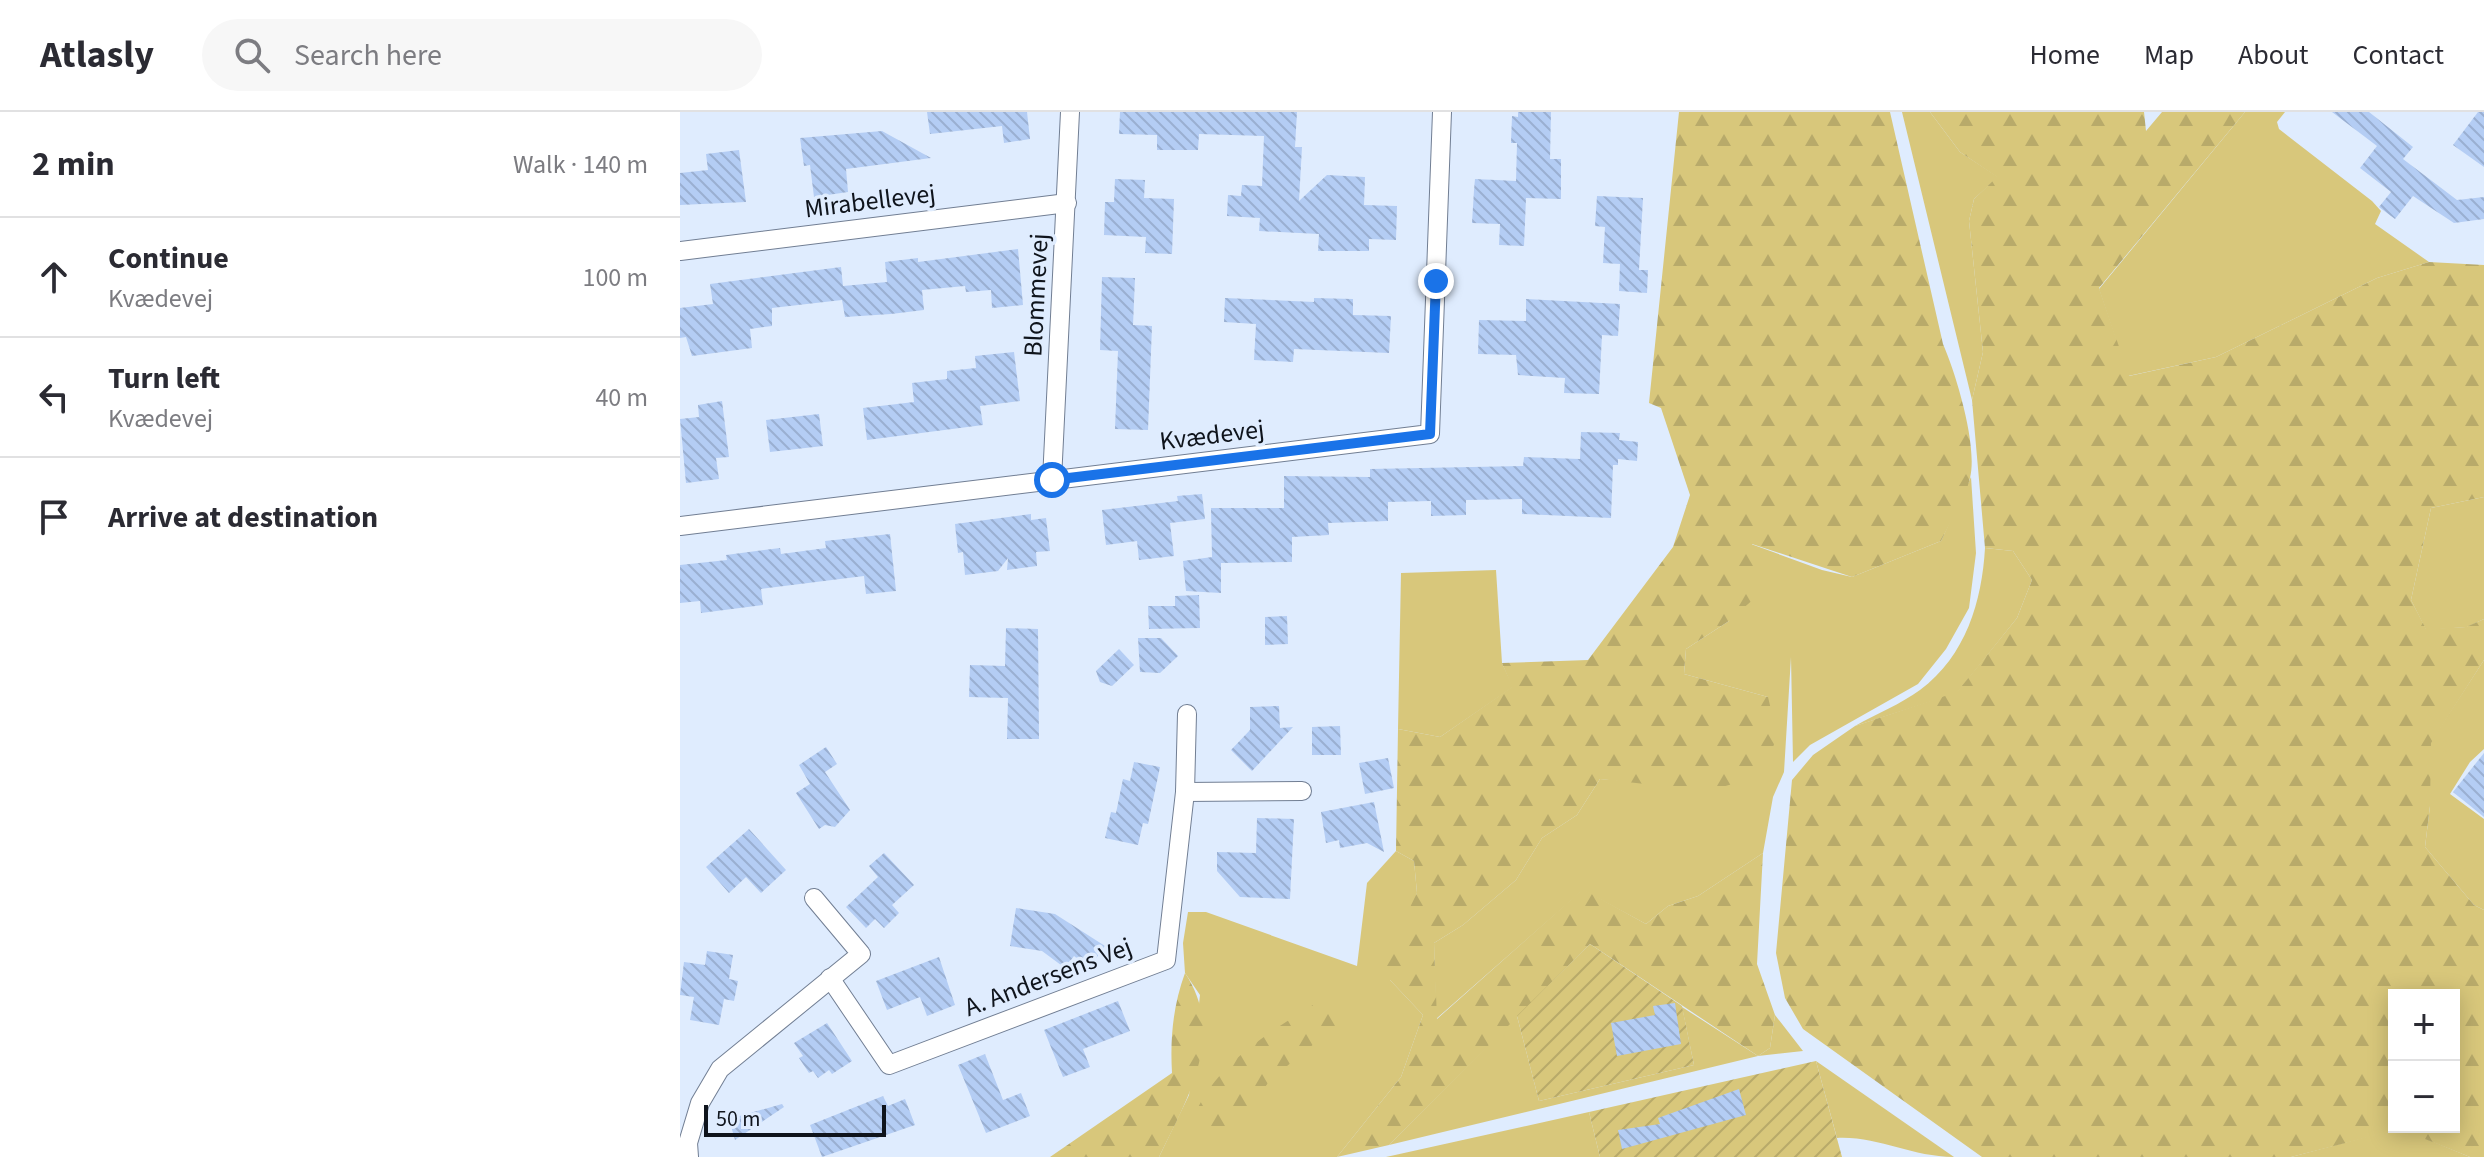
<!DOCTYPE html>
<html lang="en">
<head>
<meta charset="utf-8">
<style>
  :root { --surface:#fff; --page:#f7f7f7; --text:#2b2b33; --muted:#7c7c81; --line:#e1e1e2 }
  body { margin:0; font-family:"Source Sans 3",sans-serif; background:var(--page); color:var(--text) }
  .controls { position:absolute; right:24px; bottom:24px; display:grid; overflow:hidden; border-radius:0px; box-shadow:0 4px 20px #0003 }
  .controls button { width:72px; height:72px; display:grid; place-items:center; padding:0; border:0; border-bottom:2px solid var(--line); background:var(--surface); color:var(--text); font:40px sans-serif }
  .scale { position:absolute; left:24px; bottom:20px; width:182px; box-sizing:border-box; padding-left:8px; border:4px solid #0f141c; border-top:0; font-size:22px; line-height:28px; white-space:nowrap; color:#0f141c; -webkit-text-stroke:6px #dfecfe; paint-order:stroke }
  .stop { position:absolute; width:24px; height:24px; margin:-18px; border:6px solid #1a73e8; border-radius:50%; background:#fff }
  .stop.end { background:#1a73e8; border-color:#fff; box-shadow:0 2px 8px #0008 }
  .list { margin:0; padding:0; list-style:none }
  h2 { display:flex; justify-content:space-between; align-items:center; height:104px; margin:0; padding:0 32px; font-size:34px }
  h2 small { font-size:26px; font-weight:400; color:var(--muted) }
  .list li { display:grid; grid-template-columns:52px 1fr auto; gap:24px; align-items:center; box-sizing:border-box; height:120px; padding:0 32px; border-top:2px solid var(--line) }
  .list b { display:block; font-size:30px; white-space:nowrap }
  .list p { margin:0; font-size:26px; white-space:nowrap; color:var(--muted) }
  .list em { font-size:26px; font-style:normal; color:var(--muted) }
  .icon { flex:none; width:44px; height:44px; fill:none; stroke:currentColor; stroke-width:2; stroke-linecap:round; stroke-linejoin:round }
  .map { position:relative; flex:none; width:1804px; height:1045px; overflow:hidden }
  header { display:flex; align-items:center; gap:48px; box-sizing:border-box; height:112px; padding:0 40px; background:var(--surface); border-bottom:2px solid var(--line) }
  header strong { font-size:38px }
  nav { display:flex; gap:44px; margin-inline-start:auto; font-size:28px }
  .search { width:560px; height:72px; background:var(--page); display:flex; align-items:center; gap:20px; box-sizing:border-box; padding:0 28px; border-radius:44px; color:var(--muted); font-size:30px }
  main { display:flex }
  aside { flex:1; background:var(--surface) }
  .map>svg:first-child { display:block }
  .green { fill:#d8c77b }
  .forest { fill:url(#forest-firs); fill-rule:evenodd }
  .garden { fill:url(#garden-furrows) }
  .building { fill:url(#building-back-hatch) }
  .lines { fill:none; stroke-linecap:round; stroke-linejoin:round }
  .street-casing { stroke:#717e93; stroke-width:20 }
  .street { stroke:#fff; stroke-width:18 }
  .route { stroke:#1a73e8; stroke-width:10 }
  .labels { text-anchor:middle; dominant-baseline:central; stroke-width:7; stroke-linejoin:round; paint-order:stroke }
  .street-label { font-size:26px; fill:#0f141c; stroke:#dfecfe }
</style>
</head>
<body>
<header>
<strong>Atlasly</strong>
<div class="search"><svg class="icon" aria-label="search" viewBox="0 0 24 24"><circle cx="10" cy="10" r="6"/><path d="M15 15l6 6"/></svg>Search here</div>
<nav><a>Home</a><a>Map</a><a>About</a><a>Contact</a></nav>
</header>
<main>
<aside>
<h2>2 min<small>Walk · 140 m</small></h2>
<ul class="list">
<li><svg class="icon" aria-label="ahead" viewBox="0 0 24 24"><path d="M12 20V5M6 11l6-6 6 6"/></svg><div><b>Continue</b><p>Kvædevej</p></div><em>100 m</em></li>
<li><svg class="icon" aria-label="left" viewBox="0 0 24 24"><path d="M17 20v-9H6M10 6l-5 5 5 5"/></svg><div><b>Turn left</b><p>Kvædevej</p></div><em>40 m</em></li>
<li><svg class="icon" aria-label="arrive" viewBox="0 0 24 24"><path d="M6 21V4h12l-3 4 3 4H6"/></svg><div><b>Arrive at destination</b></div></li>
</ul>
</aside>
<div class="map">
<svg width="1804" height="1045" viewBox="0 0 1804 1045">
  <defs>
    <pattern id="forest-firs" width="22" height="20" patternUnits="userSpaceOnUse" patternTransform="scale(2)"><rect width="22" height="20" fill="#d8c77b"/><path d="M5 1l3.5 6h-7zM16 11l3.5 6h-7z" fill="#b8aa6a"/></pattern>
    <pattern id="garden-furrows" width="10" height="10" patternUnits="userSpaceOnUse" patternTransform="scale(2)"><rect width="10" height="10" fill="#d8c77b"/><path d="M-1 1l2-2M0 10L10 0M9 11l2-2" fill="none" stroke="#b8aa6a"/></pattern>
    <pattern id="building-back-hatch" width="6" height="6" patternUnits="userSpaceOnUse" patternTransform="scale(2)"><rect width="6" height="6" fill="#b4cdf4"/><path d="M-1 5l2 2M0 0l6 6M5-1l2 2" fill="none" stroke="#9aafd1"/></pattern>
  </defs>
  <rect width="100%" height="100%" fill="#dfecfe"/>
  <g class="green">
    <path d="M 1222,0 L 1250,0 L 1280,40 L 1318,65 L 1294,87 L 1289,109 L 1303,240 L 1292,288 Z"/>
    <path d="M 1565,0 L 1605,0 L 1597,10 L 1599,17 L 1692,89 L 1701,99 L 1695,112 L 1749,150 L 1697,166 L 1536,245 L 1448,264 L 1419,177 Z"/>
    <path d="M 1291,365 L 1296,441 L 1289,496 L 1266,537 L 1238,572 L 1130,633 L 1113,650 L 1111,545 L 1104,660 L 1093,685 L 1083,741 L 1018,784 L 988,794 L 966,812 L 903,778 L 756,907 L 754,831 L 783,813 L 836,768 L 862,726 L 897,703 L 920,667 L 950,669 L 1088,585 L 1004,562 L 1006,537 L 1049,509 L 1071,432 L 1142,458 L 1172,465 L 1261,429 Z"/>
    <path d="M 1804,385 L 1804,507 L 1787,515 L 1746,518 L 1731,488 L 1751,396 Z"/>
    <path d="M 1305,436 L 1333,439 L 1352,468 L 1337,506 L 1277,581 L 1175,614 C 1196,602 1221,592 1240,578 C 1286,544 1302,489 1305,436 Z"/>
    <path d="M 816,458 L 822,551 L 833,575 L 760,625 L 718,617 L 721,461 Z"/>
    <path d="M 1804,548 L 1804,637 L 1790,650 L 1770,682 L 1804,707 L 1804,798 L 1794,793 L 1745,735 L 1750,694 L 1750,631 Z"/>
    <path d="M 716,739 L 734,749 L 737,781 L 710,868 L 743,903 L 721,965 L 657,1045 L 479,1045 L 509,983 L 520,883 L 505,861 L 503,831 L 508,800 L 526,800 L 677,854 L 687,771 Z"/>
    <path d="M 1002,895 L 1078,944 L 1090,936 L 1095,903 L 1123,939 L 1078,944 L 709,1033 L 837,904 L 859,989 L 1014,953 Z"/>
    <path d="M 1136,949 L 1274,1045 C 1231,1045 1198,1024 1157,1026 Z"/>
    <path d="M 909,1000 L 920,1045 L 706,1045 Z"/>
    <path d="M 1720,1016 L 1790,1045 L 1611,1045 Z"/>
  </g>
  <g class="forest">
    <path d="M 999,0 L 1210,0 L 1263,232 C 1276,262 1298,334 1290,366 C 1285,387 1270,410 1261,429 L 1172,465 L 1072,432 L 1077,484 L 1049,509 L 1006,537 L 1004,562 L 1088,585 L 1097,623 L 1084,663 L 1028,679 L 920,667 L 897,703 L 862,726 L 836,768 L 783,813 L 754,831 L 757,907 L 903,777 L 966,812 L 988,794 L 1018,784 L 1083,741 L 1077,852 L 1095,903 L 1090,936 L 1078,944 L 910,832 L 709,1033 L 657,1045 L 721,965 L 743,903 L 710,868 L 697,863 L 737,781 L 734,749 L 716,739 L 718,617 L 760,625 L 832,575 L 822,551 L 908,548 L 993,435 L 1010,383 L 981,296 L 969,291 Z"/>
    <path d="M 1250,0 L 1464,0 L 1466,19 L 1482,0 L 1565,0 L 1419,176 L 1449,264 L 1536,245 L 1697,166 L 1749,150 L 1804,153 L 1804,385 L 1751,396 L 1731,488 L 1746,517 L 1786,515 L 1804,507 L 1804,548 L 1751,631 L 1750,694 L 1745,735 L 1794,793 L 1804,798 L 1804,1045 L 1790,1045 L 1720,1017 L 1611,1045 L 1302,1045 L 1123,917 L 1105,886 L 1096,841 L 1112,668 L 1133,643 L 1175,614 L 1277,580 L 1337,506 L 1352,468 L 1333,439 L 1305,436 L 1292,288 L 1303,240 L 1289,109 L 1294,87 L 1317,65 L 1280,40 ZM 1714,883 L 1774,883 L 1774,1015 L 1714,1015 Z"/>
    <path d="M 505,861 C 546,922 508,986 479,1045 L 370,1045 L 492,961 C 490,926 493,894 505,861 Z"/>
    <path d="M 655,879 L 668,904 L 590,968 L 551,1024 L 531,1030 L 512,1009 C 536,946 601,914 655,879 Z"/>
  </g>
  <g class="garden">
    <path d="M 910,832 L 1002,894 L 1014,953 L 859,989 L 837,904 Z"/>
    <path d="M 1136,949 L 1162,1045 L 920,1045 L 909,1000 Z"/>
  </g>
  <g class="building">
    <path d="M 247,0 L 347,0 L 350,27 L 324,31 L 322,14 L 250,22 Z"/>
    <path d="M 440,0 L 617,0 L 615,35 L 622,35 L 619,89 L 647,63 L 685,65 L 684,93 L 717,94 L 716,128 L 689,127 L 689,139 L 638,139 L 639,122 L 579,119 L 580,106 L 547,104 L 548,83 L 561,84 L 562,73 L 582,74 L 584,24 L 519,22 L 518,38 L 477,38 L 477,23 L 439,22 Z"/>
    <path d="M 838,0 L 871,0 L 870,47 L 881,47 L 881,87 L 846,86 L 844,134 L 819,133 L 820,112 L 792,111 L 794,78 L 795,67 L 836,69 L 837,31 L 831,31 L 832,4 L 838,5 Z"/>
    <path d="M 1652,0 L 1689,0 L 1733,35 L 1723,47 L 1777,88 L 1804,85 L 1804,107 L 1774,111 L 1733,84 L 1715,107 L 1699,95 L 1711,80 L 1680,56 L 1697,34 Z"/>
    <path d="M 1798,0 L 1804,0 L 1804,55 L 1773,33 Z"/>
    <path d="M 202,19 L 251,46 L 166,57 L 168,80 L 134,85 L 130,53 L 124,54 L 120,26 Z"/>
    <path d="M 59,38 L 66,90 L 0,93 L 0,61 L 28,58 L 26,42 Z"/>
    <path d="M 435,67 L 465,68 L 464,86 L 494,87 L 492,142 L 465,141 L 466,125 L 424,123 L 425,90 L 434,90 Z"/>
    <path d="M 917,84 L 963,86 L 959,158 L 968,158 L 967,181 L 939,179 L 940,152 L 923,151 L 925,115 L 915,114 Z"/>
    <path d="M 338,137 L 343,193 L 312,196 L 311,178 L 286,180 L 285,174 L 242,178 L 244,198 L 211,202 L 165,205 L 162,188 L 92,196 L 92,214 L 70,217 L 72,236 L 12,244 L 6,225 L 0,226 L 0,196 L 33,192 L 30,172 L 161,155 L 163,174 L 207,170 L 205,150 L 238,146 L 238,150 Z"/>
    <path d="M 422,165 L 455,166 L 453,213 L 472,214 L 468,318 L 435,317 L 438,239 L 420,238 Z"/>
    <path d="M 545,186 L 634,190 L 634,186 L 673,187 L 673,203 L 711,204 L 709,241 L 614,237 L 613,250 L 574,248 L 576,212 L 544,210 Z"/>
    <path d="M 846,187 L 940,192 L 938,224 L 922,223 L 919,282 L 884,281 L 885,266 L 838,263 L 836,243 L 798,242 L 799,208 L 846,209 Z"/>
    <path d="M 334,240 L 340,289 L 300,294 L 303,313 L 187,328 L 183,296 L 234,290 L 232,271 L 267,267 L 267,259 L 296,256 L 295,244 Z"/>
    <path d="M 42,289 L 49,345 L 36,346 L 39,367 L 6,371 L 0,307 L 19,305 L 18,293 Z"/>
    <path d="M 139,302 L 143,334 L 90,340 L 86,308 Z"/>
    <path d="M 901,320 L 940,321 L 939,328 L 958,330 L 957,349 L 938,347 L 938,353 L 933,353 L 931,406 L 842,402 L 842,387 L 786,388 L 786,403 L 751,404 L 751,389 L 708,390 L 708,409 L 648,411 L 649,423 L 612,425 L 612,450 L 541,451 L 541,481 L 506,479 L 503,449 L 532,445 L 531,396 L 604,396 L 604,364 L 690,365 L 690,357 L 843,354 L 844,345 L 900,347 Z"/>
    <path d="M 522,382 L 525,407 L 490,411 L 494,444 L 459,448 L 457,429 L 426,433 L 422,398 L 498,389 L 497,384 Z"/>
    <path d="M 351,402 L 351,408 L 366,406 L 370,439 L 356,440 L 357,454 L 327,458 L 328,446 L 318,459 L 285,463 L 283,440 L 278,441 L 275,412 Z"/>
    <path d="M 210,422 L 216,479 L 186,482 L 184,464 L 81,477 L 83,493 L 21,501 L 20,489 L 0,491 L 0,453 L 47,448 L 46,443 L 100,436 L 101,442 L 146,436 L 145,429 Z"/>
    <path d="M 519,483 L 520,516 L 469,517 L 468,494 L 495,494 L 495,484 Z"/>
    <path d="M 607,504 L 608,532 L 585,533 L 585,505 Z"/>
    <path d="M 326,516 L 358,517 L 359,627 L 327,627 L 328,586 L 289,585 L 290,553 L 325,554 Z"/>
    <path d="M 458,526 L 481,526 L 498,544 L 480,561 L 460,560 Z"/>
    <path d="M 439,537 L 454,553 L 432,574 L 420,570 L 416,559 Z"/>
    <path d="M 599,594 L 600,616 L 613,615 L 572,659 L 551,638 L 570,618 L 570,595 Z"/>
    <path d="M 660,614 L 661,643 L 632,643 L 632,615 Z"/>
    <path d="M 146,635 L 157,652 L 145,660 L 170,698 L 155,715 L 145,713 L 139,717 L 116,681 L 130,672 L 119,653 Z"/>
    <path d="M 1804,641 L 1804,705 L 1773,680 Z"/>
    <path d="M 708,646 L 714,676 L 685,682 L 679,651 Z"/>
    <path d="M 454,650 L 480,655 L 468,712 L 463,711 L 458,733 L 425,726 L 431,700 L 436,701 L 443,667 L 450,669 Z"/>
    <path d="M 694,690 L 704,740 L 687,731 L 660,736 L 659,728 L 646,731 L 641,700 Z"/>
    <path d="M 577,706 L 614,707 L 610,787 L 560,785 L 537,759 L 537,740 L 576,741 Z"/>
    <path d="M 69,717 L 106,758 L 81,781 L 66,765 L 49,781 L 26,755 Z"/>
    <path d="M 204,741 L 234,773 L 212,793 L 219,801 L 204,816 L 195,807 L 186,816 L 166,795 L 198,765 L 189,754 Z"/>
    <path d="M 336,796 L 375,802 L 425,834 L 409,856 L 394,844 L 385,856 L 362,839 L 330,834 Z"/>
    <path d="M 27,839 L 53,843 L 49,867 L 58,869 L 54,889 L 44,887 L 39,913 L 10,908 L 14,885 L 0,883 L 4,850 L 25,853 Z"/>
    <path d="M 259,845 L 275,893 L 247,904 L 240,885 L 207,898 L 196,869 Z"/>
    <path d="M 438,889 L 450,919 L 403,937 L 410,955 L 383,965 L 364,918 Z"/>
    <path d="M 995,891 L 1001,932 L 937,944 L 931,911 L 975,903 L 973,894 Z"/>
    <path d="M 147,911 L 172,949 L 152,962 L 149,958 L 138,966 L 133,959 L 129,961 L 119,946 L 123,944 L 114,931 Z"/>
    <path d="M 305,942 L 323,988 L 341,981 L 350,1004 L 306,1021 L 278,953 Z"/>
    <path d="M 1059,977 L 1066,1003 L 942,1037 L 938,1018 L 980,1012 L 978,1006 Z"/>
    <path d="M 203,984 L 208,994 L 225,987 L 235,1013 L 142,1045 L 130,1013 Z"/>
    <path d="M 102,992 L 104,995 L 55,1028 L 49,1007 Z"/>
  </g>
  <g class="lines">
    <defs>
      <g id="street">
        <path d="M 0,139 L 387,91"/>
        <path d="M 372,368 L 390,0"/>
        <path d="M 0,414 L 750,322 L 762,0"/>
        <path d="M 505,680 L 622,679"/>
        <path d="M 150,866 L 209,953 L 486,848 L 505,680 L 507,602"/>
        <path d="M 9,1045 L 8,1031 L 20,991 L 40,957 L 181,842 L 134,786"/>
      </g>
    </defs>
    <use href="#street" class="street-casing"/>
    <use href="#street" class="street"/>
  </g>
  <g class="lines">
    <path class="route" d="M 372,368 L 750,322 L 756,169"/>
  </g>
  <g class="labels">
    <g class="street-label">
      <text transform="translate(190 89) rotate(-7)">Mirabellevej</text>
      <text transform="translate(356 183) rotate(-87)">Blommevej</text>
      <text transform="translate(532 323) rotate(-7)">Kvædevej</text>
      <text transform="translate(368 865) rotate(-21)">A. Andersens Vej</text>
    </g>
  </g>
</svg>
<div class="controls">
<button>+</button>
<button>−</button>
</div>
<div class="scale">50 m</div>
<div class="stop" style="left:372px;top:368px"></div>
<div class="stop end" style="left:756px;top:169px"></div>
</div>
</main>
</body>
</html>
